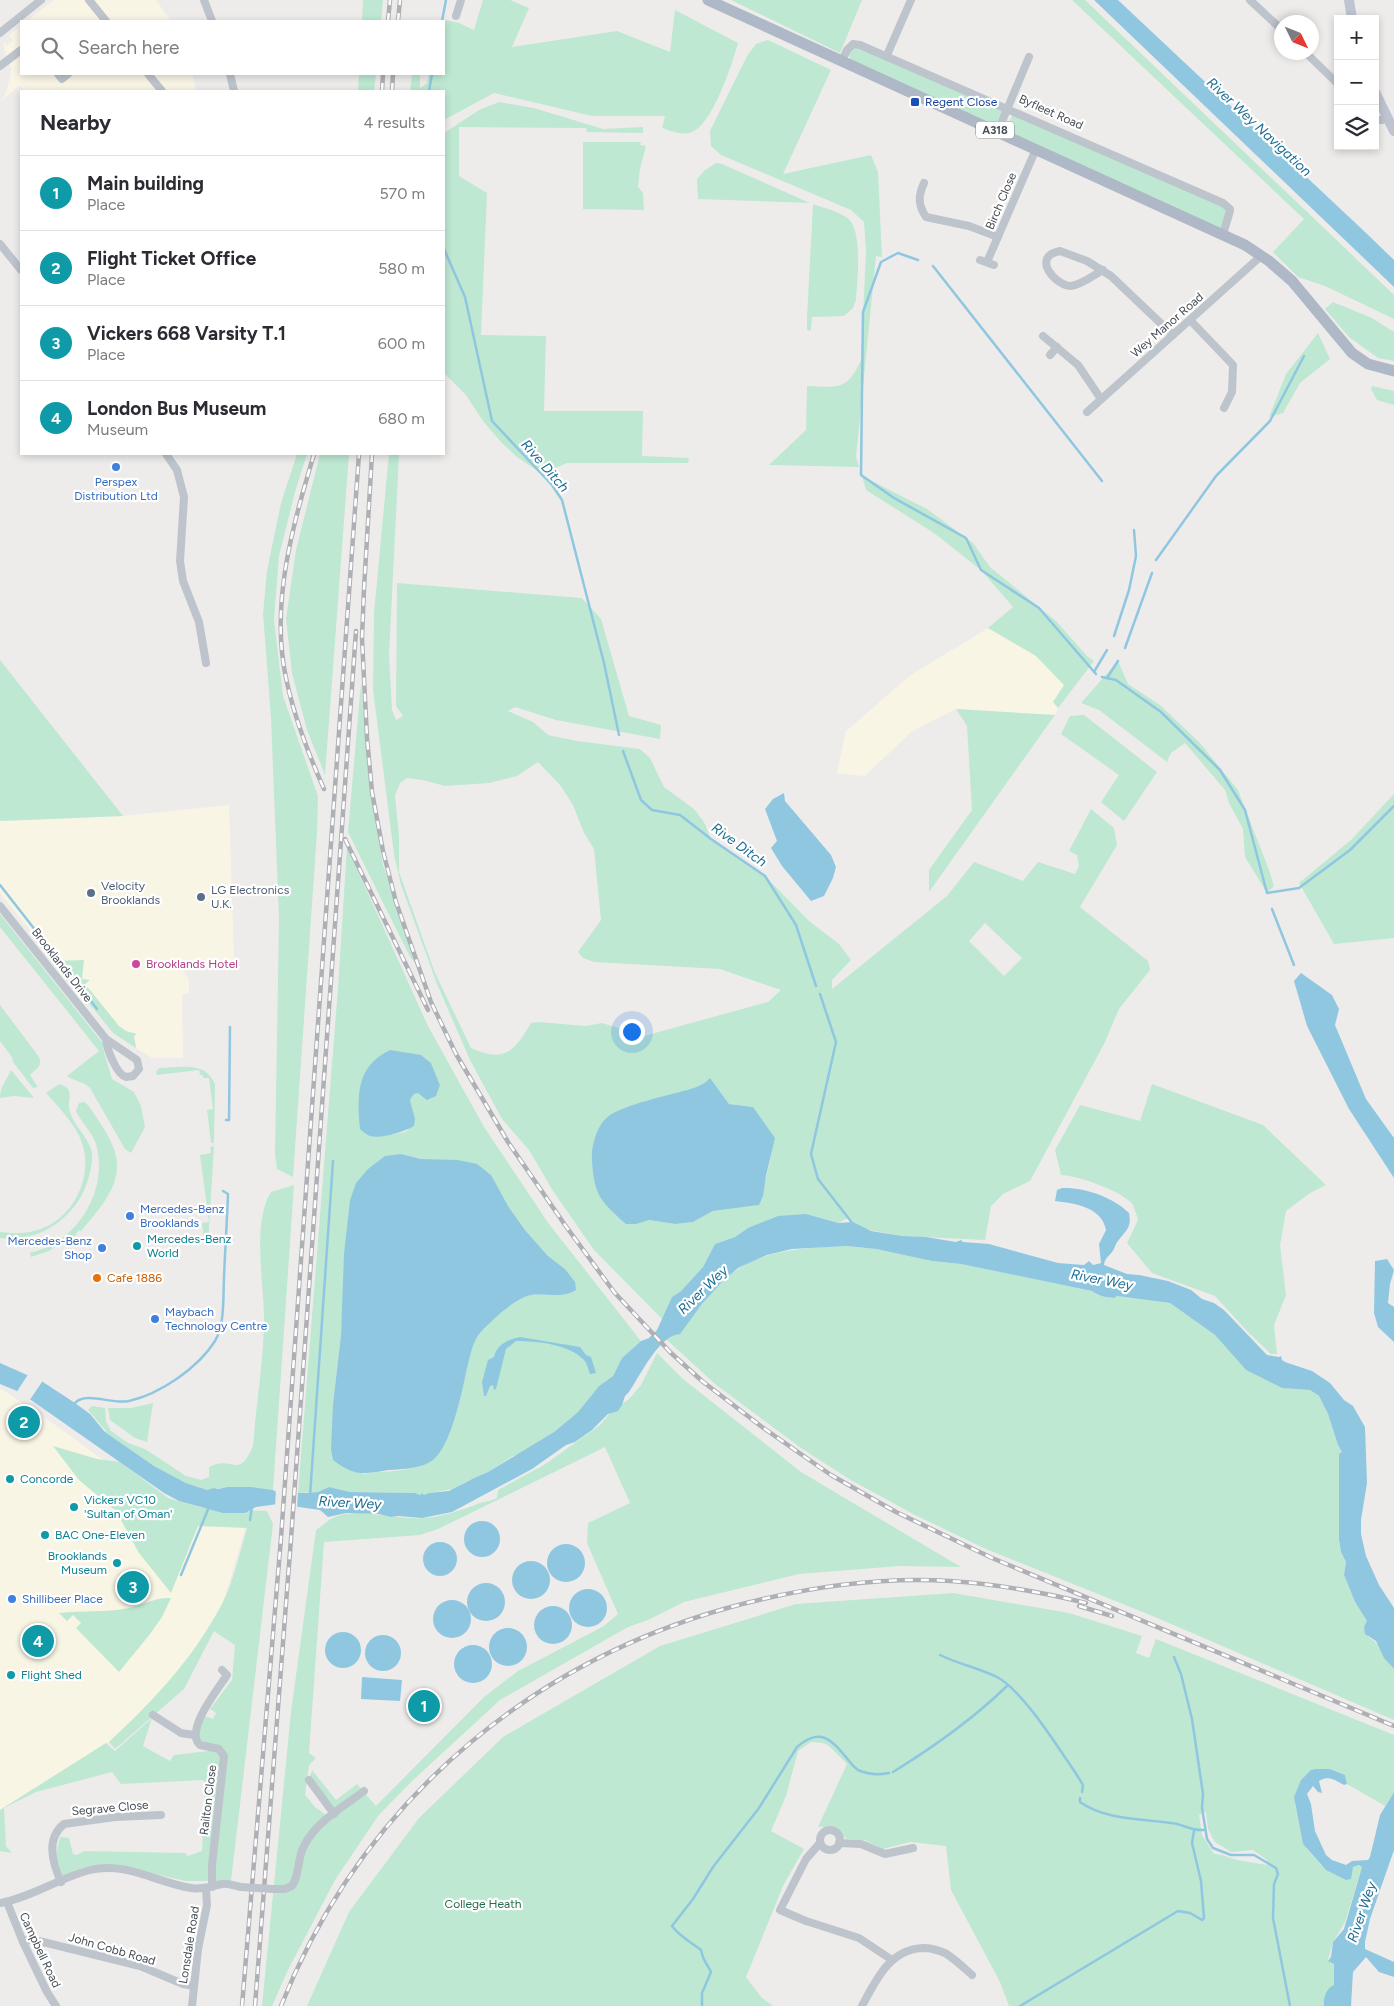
<!DOCTYPE html>
<html lang="en">
<head>
<meta charset="utf-8">
<style>
  :root { --surface:#fff; --page:#f7f7f7; --text:#2b2b33; --muted:#7c7c81; --line:#e1e1e2; --accent:#d93025 }
  body { margin:0; font-family:Figtree,sans-serif; background:var(--page); color:var(--text) }
  .controls { position:absolute; right:15px; top:15px; display:grid; overflow:hidden; border-radius:0px; box-shadow:0 2px 8px #0003 }
  .controls button { width:45px; height:45px; display:grid; place-items:center; padding:0; border:0; border-bottom:1px solid var(--line); background:var(--surface); color:var(--text); font:25px sans-serif }
  .compass { position:absolute; left:1274px; top:15px; width:45px; height:45px; border-radius:50%; background:var(--surface); box-shadow:0 2px 8px #0003; rotate:133deg }
  .you { position:absolute; left:631px; top:1031px; width:18px; height:18px; margin:-12px; border:4px solid #fff; border-radius:50%; background:#1a73e8; box-shadow:0 0 0 8px #1a73e833 }
  .badge { display:grid; place-items:center; width:32px; height:32px; border-radius:50%; background:var(--accent); color:#fff; font-size:16px; font-weight:700 }
  .pin { position:absolute; translate:-50% -50%; border:2px solid #fff; box-shadow:0 1px 5px #0006 }
  .list { margin:0; padding:0; list-style:none }
  h2 { display:flex; justify-content:space-between; align-items:center; height:65px; margin:0; padding:0 20px; font-size:21px }
  h2 small { font-size:16px; font-weight:400; color:var(--muted) }
  .list li { display:grid; grid-template-columns:32px 1fr auto; gap:15px; align-items:center; box-sizing:border-box; height:75px; padding:0 20px; border-top:1px solid var(--line) }
  .list b { display:block; font-size:19px; white-space:nowrap }
  .list p { margin:0; font-size:16px; white-space:nowrap; color:var(--muted) }
  .list em { font-size:16px; font-style:normal; color:var(--muted) }
  .icon { flex:none; width:28px; height:28px; fill:none; stroke:currentColor; stroke-width:2; stroke-linecap:round; stroke-linejoin:round }
  .map { position:relative; flex:none; width:1394px; height:2006px; overflow:hidden }
  .search { position:absolute; background:var(--surface); box-shadow:0 2px 8px #0003; left:20px; top:20px; width:425px; height:55px; display:flex; align-items:center; gap:12px; box-sizing:border-box; padding:0 18px; border-radius:0px; color:var(--muted); font-size:19px }
  .panel { position:absolute; background:var(--surface); box-shadow:0 2px 8px #0003; left:20px; top:90px; width:425px; height:365px; border-radius:0px }
  .map>svg:first-child { display:block }
  .commercial { fill:#f8f5e5 }
  .green { fill:#bee8d2; fill-rule:evenodd }
  .water { fill:#90c7e0 }
  .pier { fill:#eeeceb }
  .lines { fill:none; stroke-linecap:round; stroke-linejoin:round }
  .stream { stroke:#90c7e0; stroke-width:2.5 }
  .street { stroke:#bec4cc; stroke-width:8 }
  .secondary { stroke:#bec5d0; stroke-width:10 }
  .primary { stroke:#aeb8c7; stroke-width:11 }
  .rail-casing { stroke:#aeb0b5; stroke-width:4.5 }
  .rail { stroke:#fff; stroke-width:2.5; stroke-dasharray:8; stroke-linecap:butt }
  .street-bridge { stroke:#bec4cc; stroke-width:8 }
  .transit-dot { fill:#1a4fb4; stroke:#fff; stroke-width:2 }
  .shop-dot { fill:#3f7fe0; stroke:#fff; stroke-width:2 }
  .service-dot { fill:#5c6f8a; stroke:#fff; stroke-width:2 }
  .hotel-dot { fill:#d1479c; stroke:#fff; stroke-width:2 }
  .culture-dot { fill:#0f9aa8; stroke:#fff; stroke-width:2 }
  .food-dot { fill:#e8710a; stroke:#fff; stroke-width:2 }
  .labels { text-anchor:middle; dominant-baseline:central; stroke-width:4.5; stroke-linejoin:round; paint-order:stroke }
  .shield { fill:#fff; stroke:#7e8289; stroke-width:1 }
  .shield-label { font-size:11px; font-weight:bold; fill:#464d56 }
  .transit-label { font-size:12px; fill:#164399; stroke:#fff; text-anchor:start }
  .street-label { font-size:12px; fill:#464d56; stroke:#fff }
  .shop-label { font-size:12px; fill:#366cbe; stroke:#fff; text-anchor:start }
  .service-label { font-size:12px; fill:#4e5e75; stroke:#fff; text-anchor:start }
  .hotel-label { font-size:12px; fill:#b23c85; stroke:#fff; text-anchor:start }
  .culture-label { font-size:12px; fill:#0d838f; stroke:#fff; text-anchor:start }
  .food-label { font-size:12px; fill:#c56008; stroke:#fff; text-anchor:start }
  .park-label { font-size:12px; fill:#216e4f; stroke:#fff }
  .water-label { font-size:14px; font-style:italic; fill:#1c6e93; stroke:#fff }
</style>
</head>
<body>
<div class="map">
<svg width="1394" height="2006" viewBox="0 0 1394 2006">
  <rect width="100%" height="100%" fill="#eeeceb"/>
  <g class="commercial">
    <path d="M 54,0 L 156,0 L 171,21 L 27,21 Z"/>
    <path d="M 21,26 L 21,74 L 192,74 L 196,91 L 25,91 L 20,85 L 0,102 L 6,93 L 11,73 L 11,67 L 4,49 L 4,41 L 7,45 L 13,41 L 9,35 Z"/>
    <path d="M 988,628 L 1036,656 L 1064,685 L 1054,702 L 1058,708 L 1055,715 L 956,709 L 911,732 L 865,776 L 837,773 L 846,731 L 911,675 Z"/>
    <path d="M 229,805 L 234,962 L 212,964 L 190,964 L 182,970 L 189,980 L 189,993 L 182,995 L 183,1058 L 152,1058 L 113,1033 L 0,893 L 0,821 L 123,816 Z"/>
    <path d="M 0,1388 L 51,1422 L 160,1501 L 247,1523 L 223,1603 L 192,1653 L 147,1707 L 109,1742 L 0,1810 Z"/>
  </g>
  <g class="green">
    <path d="M 363,0 L 383,0 L 381,21 L 362,21 Z"/>
    <path d="M 483,0 L 510,0 L 529,8 L 512,47 L 617,31 L 670,52 L 675,10 L 738,43 C 732,64 713,124 692,132 C 683,136 671,131 662,128 L 665,116 L 592,116 L 494,93 L 444,120 L 444,91 L 410,91 L 412,74 L 420,74 L 420,88 L 427,83 L 429,74 L 444,74 L 445,20 L 459,23 L 474,30 Z"/>
    <path d="M 731,0 L 862,0 L 840,53 Z"/>
    <path d="M 1072,0 L 1085,0 L 1394,295 L 1394,319 L 1325,286 L 1298,277 L 1273,252 L 1304,219 Z"/>
    <path d="M 768,40 L 831,70 L 783,174 L 871,155 L 878,172 L 882,257 L 876,256 L 856,457 L 859,467 L 769,465 L 806,430 L 807,386 C 838,387 847,391 861,360 L 866,251 L 864,222 L 851,210 L 721,155 L 711,146 L 710,131 L 747,56 L 756,44 Z"/>
    <path d="M 853,44 L 1005,107 L 995,130 L 851,65 L 849,51 Z"/>
    <path d="M 359,74 L 376,74 L 374,91 L 358,91 Z"/>
    <path d="M 499,102 L 534,108 L 603,129 L 643,127 L 643,133 L 587,132 L 586,128 L 459,127 L 459,176 L 487,193 L 481,335 L 546,336 L 544,411 L 643,411 L 642,456 L 689,458 L 688,463 L 567,463 L 553,469 L 539,472 L 517,457 L 500,441 L 483,421 L 466,395 L 444,373 L 444,133 L 479,110 Z"/>
    <path d="M 1013,114 L 1218,203 L 1228,210 L 1220,233 L 1006,135 L 1006,128 Z"/>
    <path d="M 583,142 L 641,142 L 640,145 L 646,146 L 640,169 L 638,187 L 643,193 L 644,210 L 583,209 Z"/>
    <path d="M 716,163 L 722,164 L 810,203 L 698,199 L 697,179 L 705,170 Z"/>
    <path d="M 813,204 C 824,208 837,211 846,217 C 864,228 857,281 856,300 L 853,308 L 844,316 L 812,317 L 811,330 L 809,331 L 807,329 L 807,317 Z"/>
    <path d="M 1333,302 L 1372,318 L 1394,332 L 1394,361 L 1378,358 L 1349,337 L 1325,309 Z"/>
    <path d="M 1318,333 L 1330,359 L 1300,383 L 1283,413 L 1269,417 L 1286,374 Z"/>
    <path d="M 1372,386 L 1394,391 L 1394,405 L 1377,400 L 1371,389 Z"/>
    <path d="M 297,454 L 307,454 L 295,492 L 279,556 L 274,620 L 283,696 L 318,796 L 317,833 L 293,1177 L 277,1169 L 275,1154 L 279,918 L 271,718 L 263,614 L 267,571 L 281,503 Z"/>
    <path d="M 320,454 L 349,454 L 325,775 L 307,730 L 292,673 L 286,619 L 296,550 Z"/>
    <path d="M 389,454 L 399,454 L 389,655 L 392,710 L 396,720 L 403,716 L 396,706 L 397,583 L 582,598 L 601,619 L 629,716 L 661,725 L 660,739 L 556,720 L 515,707 L 508,711 L 533,722 L 548,735 L 577,741 L 640,749 L 650,758 L 664,787 L 694,809 L 704,822 L 711,839 L 765,876 L 809,921 L 839,944 L 851,960 L 832,980 L 832,989 L 947,896 L 974,862 L 1023,881 L 1038,862 L 1075,874 L 1079,866 L 1077,855 L 1069,851 L 1091,809 L 1114,828 L 1117,845 L 1080,907 L 1148,961 L 1150,970 L 1119,1009 L 1104,1044 L 1030,1181 L 1003,1194 L 991,1206 L 985,1240 L 902,1236 L 864,1229 L 848,1218 L 838,1223 L 748,1228 L 735,1237 L 715,1244 L 703,1267 L 681,1291 L 672,1297 L 663,1320 L 594,1250 L 553,1191 L 529,1150 L 502,1119 L 470,1060 L 437,984 L 401,885 L 394,854 L 373,690 L 374,613 ZM 538,762 L 560,785 L 573,805 L 584,833 L 594,849 L 601,920 L 578,952 L 583,958 L 594,962 L 720,969 L 781,990 L 768,1002 L 644,1036 L 602,1023 L 586,1026 L 539,1022 L 531,1023 C 514,1052 504,1063 471,1048 L 435,973 L 399,872 L 399,836 L 395,796 L 400,783 L 407,778 L 423,780 L 445,786 L 489,783 L 517,776 ZM 985,923 L 1022,958 L 1004,976 L 969,941 ZM 710,1079 L 729,1104 L 753,1107 C 758,1122 768,1141 771,1155 C 771,1159 761,1200 759,1205 L 713,1211 L 693,1222 L 675,1224 L 649,1220 L 609,1116 C 619,1112 629,1107 639,1104 C 658,1097 697,1093 710,1079 Z"/>
    <path d="M 862,476 L 927,509 L 973,543 L 990,567 L 1056,621 L 1087,656 L 1094,661 L 1058,708 L 1053,702 L 1064,685 L 1036,656 L 988,628 L 1013,607 L 981,570 L 934,533 L 866,490 Z"/>
    <path d="M 0,660 L 123,816 L 0,821 Z"/>
    <path d="M 1118,661 L 1128,684 L 1160,705 L 1200,743 L 1238,790 L 1269,870 L 1274,886 L 1267,893 L 1245,857 L 1243,829 L 1229,803 L 1225,790 L 1185,743 L 1171,753 L 1167,762 L 1099,710 L 1081,703 Z"/>
    <path d="M 361,682 L 368,769 L 383,865 L 416,964 L 410,957 L 348,832 Z"/>
    <path d="M 956,709 L 1055,715 L 929,892 L 929,870 L 972,810 L 967,726 Z"/>
    <path d="M 1084,715 L 1157,772 L 1124,821 L 1101,802 L 1119,775 L 1061,734 L 1070,716 Z"/>
    <path d="M 1394,794 L 1394,938 L 1334,944 L 1299,883 L 1351,840 Z"/>
    <path d="M 347,847 L 428,1026 L 484,1127 L 549,1224 L 641,1341 L 622,1358 L 613,1376 L 599,1386 L 578,1412 L 554,1432 L 520,1455 L 513,1456 L 488,1472 L 465,1482 L 454,1489 L 429,1493 L 424,1496 L 415,1493 L 350,1492 L 329,1487 L 318,1492 L 298,1493 L 338,988 ZM 421,1055 L 431,1063 L 440,1085 L 414,1094 L 410,1100 L 413,1112 L 413,1126 L 405,1132 L 391,1135 ZM 401,1154 L 421,1159 L 508,1206 L 525,1230 L 548,1256 L 565,1269 L 576,1290 C 562,1299 547,1293 531,1295 C 514,1299 491,1320 480,1333 C 471,1345 468,1362 465,1376 C 459,1404 451,1456 419,1466 C 402,1472 381,1471 363,1474 L 333,1404 L 341,1335 L 350,1200 Z"/>
    <path d="M 0,914 L 105,1046 L 103,1048 L 112,1079 L 134,1092 L 141,1106 L 145,1127 L 131,1153 L 125,1149 L 90,1088 C 84,1081 75,1082 67,1076 L 99,1051 L 0,927 Z"/>
    <path d="M 84,960 L 82,979 L 90,980 L 85,984 L 119,1026 L 126,1031 L 137,1034 L 134,1036 L 136,1048 L 113,1033 L 55,961 Z"/>
    <path d="M 0,1005 L 39,1057 C 43,1066 36,1069 30,1075 L 38,1087 L 33,1088 L 13,1062 L 12,1057 L 0,1041 Z"/>
    <path d="M 159,1068 C 181,1068 206,1060 215,1085 L 214,1143 L 211,1143 L 207,1110 L 213,1109 L 209,1078 L 203,1078 L 203,1075 L 200,1075 L 199,1070 L 157,1075 L 156,1072 Z"/>
    <path d="M 11,1070 L 34,1098 L 14,1096 L 0,1098 C 0,1087 6,1081 11,1070 Z"/>
    <path d="M 59,1084 C 77,1089 66,1100 70,1112 C 74,1126 87,1136 91,1149 C 94,1158 91,1167 89,1176 C 80,1215 40,1244 0,1238 L 0,1232 C 12,1233 23,1234 34,1231 C 70,1223 93,1181 83,1146 C 77,1125 60,1109 46,1093 Z"/>
    <path d="M 1152,1084 L 1263,1125 L 1326,1185 L 1310,1193 L 1286,1211 L 1280,1245 L 1286,1295 L 1274,1325 L 1277,1354 L 1271,1354 L 1247,1331 L 1215,1296 L 1152,1273 L 1127,1243 L 1138,1220 C 1137,1216 1135,1210 1133,1205 C 1125,1192 1076,1175 1061,1175 L 1055,1150 L 1080,1105 L 1140,1121 Z"/>
    <path d="M 84,1102 L 89,1106 C 97,1119 109,1134 114,1149 C 126,1182 100,1208 81,1231 L 79,1230 L 74,1237 L 72,1235 L 49,1251 L 31,1257 L 30,1253 C 41,1250 52,1246 61,1239 C 90,1218 106,1179 96,1144 C 92,1132 81,1122 76,1111 L 79,1103 Z"/>
    <path d="M 214,1146 L 208,1245 L 205,1246 L 202,1223 L 209,1222 L 200,1155 L 211,1153 L 210,1147 Z"/>
    <path d="M 294,1185 L 273,1490 L 227,1487 L 207,1490 L 186,1483 L 154,1466 L 105,1432 L 106,1431 L 88,1410 L 92,1406 L 105,1408 L 106,1421 L 111,1431 L 128,1443 L 145,1449 L 186,1476 L 201,1480 L 209,1477 L 209,1467 C 233,1454 238,1481 253,1446 C 256,1406 263,1365 264,1324 C 265,1287 251,1224 271,1192 Z"/>
    <path d="M 847,1246 L 876,1249 L 932,1261 L 961,1264 L 1092,1291 L 1097,1295 L 1114,1298 L 1117,1296 L 1170,1303 L 1215,1335 L 1246,1370 L 1282,1388 L 1310,1390 L 1319,1396 L 1328,1414 L 1338,1445 L 1342,1452 L 1339,1494 L 1339,1540 L 1341,1552 L 1346,1562 L 1344,1575 L 1355,1602 L 1367,1621 L 1368,1637 C 1382,1644 1383,1659 1394,1669 L 1394,1720 L 1155,1617 L 986,1549 L 915,1515 L 849,1479 L 801,1448 L 715,1384 L 666,1339 C 690,1325 702,1301 722,1282 C 755,1249 803,1248 847,1246 Z"/>
    <path d="M 657,1353 L 683,1379 L 801,1472 L 961,1567 L 900,1566 L 799,1574 L 684,1602 L 648,1620 L 628,1627 L 500,1700 L 410,1783 L 378,1816 L 335,1880 L 288,1970 L 272,2006 L 262,2006 L 291,1712 L 316,1530 C 322,1526 328,1520 335,1517 C 357,1507 398,1520 423,1518 C 440,1517 459,1511 475,1505 C 483,1501 490,1502 497,1498 L 498,1490 L 544,1465 L 600,1425 L 611,1412 L 629,1399 L 641,1385 ZM 605,1447 L 630,1503 L 588,1523 L 587,1543 L 618,1614 L 604,1626 L 518,1671 L 484,1697 L 376,1806 L 357,1784 L 336,1800 L 312,1770 L 309,1780 L 333,1814 L 329,1817 L 315,1807 L 305,1795 L 309,1765 L 316,1758 L 309,1753 L 324,1542 L 420,1535 L 438,1529 Z"/>
    <path d="M 153,1403 L 147,1442 L 135,1438 L 110,1420 L 108,1408 L 131,1408 Z"/>
    <path d="M 53,1446 L 97,1459 L 120,1462 L 168,1498 L 203,1508 L 267,1511 L 273,1524 L 231,1881 L 186,1881 L 128,1868 L 108,1865 L 85,1867 L 63,1877 L 56,1856 L 60,1837 L 69,1838 L 73,1854 L 77,1855 L 84,1851 L 185,1853 L 188,1856 L 202,1851 L 205,1784 L 203,1780 L 121,1784 L 112,1772 L 36,1792 L 4,1808 L 6,1846 L 12,1853 L 0,1851 L 0,1810 L 106,1743 L 115,1751 L 152,1718 L 143,1746 L 170,1761 L 174,1755 L 225,1749 L 200,1745 L 194,1735 L 202,1715 L 213,1719 L 216,1713 L 210,1709 L 232,1680 L 235,1645 L 214,1631 L 184,1689 L 115,1749 L 109,1742 C 153,1701 194,1658 222,1604 C 233,1583 240,1551 247,1528 L 198,1526 L 171,1593 L 139,1553 L 116,1511 L 79,1480 Z"/>
    <path d="M 953,1593 L 1069,1613 L 1142,1636 L 1136,1653 L 1149,1658 L 1156,1639 L 1394,1735 L 1394,1792 L 1385,1806 L 1347,1784 L 1345,1775 L 1330,1769 L 1316,1769 L 1295,1803 L 1302,1838 L 1306,1848 L 1321,1865 L 1351,1873 L 1353,1867 L 1359,1865 L 1362,1867 L 1345,1922 L 1333,1942 L 1328,1960 L 1334,1964 L 1334,1986 L 1325,2006 L 1009,2006 L 1000,1982 L 951,1890 L 946,1846 L 910,1842 L 883,1849 L 864,1840 L 847,1839 C 837,1830 831,1826 818,1827 L 847,1764 L 828,1745 L 822,1743 L 811,1742 L 798,1751 L 786,1796 L 771,1831 L 804,1849 L 784,1884 L 746,1977 L 761,1997 L 773,2006 L 307,2006 L 349,1912 L 419,1818 L 503,1737 L 660,1646 L 796,1604 ZM 1206,1812 L 1208,1829 L 1215,1842 L 1231,1852 L 1253,1850 L 1267,1860 L 1267,1865 C 1257,1863 1247,1862 1238,1860 C 1229,1858 1223,1854 1214,1854 L 1202,1835 L 1199,1815 Z"/>
    <path d="M 166,1598 L 171,1598 L 162,1617 L 150,1634 L 119,1672 L 76,1628 L 81,1623 L 73,1615 L 67,1621 L 59,1613 C 82,1610 106,1613 129,1608 C 142,1605 153,1599 166,1598 Z"/>
  </g>
  <g class="water">
    <path d="M 1094,0 L 1118,0 L 1365,232 L 1394,260 L 1394,287 Z"/>
    <path d="M 784,793 L 785,801 L 831,855 L 836,867 L 833,878 L 824,896 L 811,901 L 782,866 L 771,848 L 777,841 L 765,809 L 773,799 Z"/>
    <path d="M 1301,973 L 1332,995 L 1339,1009 L 1335,1025 L 1366,1099 L 1394,1138 L 1394,1178 L 1349,1109 L 1307,1026 L 1294,981 Z"/>
    <path d="M 390,1050 L 421,1055 L 431,1063 L 440,1085 L 436,1096 L 427,1100 L 418,1093 L 414,1094 L 410,1100 L 415,1119 L 414,1126 C 404,1132 381,1139 370,1136 C 367,1135 362,1131 360,1129 C 357,1096 356,1066 390,1050 Z"/>
    <path d="M 710,1078 L 729,1104 L 753,1107 L 775,1138 L 766,1176 L 763,1196 L 759,1205 L 713,1211 L 693,1222 L 675,1224 L 649,1220 L 636,1224 L 626,1224 C 600,1201 594,1195 592,1160 C 591,1146 597,1124 610,1115 C 628,1104 662,1097 683,1091 C 692,1089 703,1086 710,1078 Z"/>
    <path d="M 401,1154 L 421,1159 L 458,1160 L 477,1164 L 491,1175 L 508,1206 L 525,1230 L 548,1256 L 565,1269 L 575,1282 L 576,1290 C 562,1299 547,1293 531,1295 C 514,1299 492,1320 480,1333 C 472,1343 470,1357 467,1368 C 462,1392 452,1444 433,1460 C 421,1469 403,1469 389,1470 C 363,1474 355,1477 333,1460 L 331,1449 L 333,1404 L 341,1335 L 344,1254 L 350,1200 L 356,1183 L 368,1169 L 385,1156 Z"/>
    <path d="M 1062,1188 C 1084,1187 1113,1197 1129,1213 C 1132,1228 1126,1230 1118,1241 C 1115,1244 1115,1249 1112,1252 C 1108,1257 1105,1258 1104,1265 L 1127,1274 L 1139,1275 L 1168,1281 L 1191,1290 L 1202,1299 L 1214,1303 L 1224,1310 L 1267,1355 L 1279,1357 L 1281,1356 L 1282,1360 L 1285,1362 L 1312,1371 L 1330,1383 L 1344,1400 L 1353,1406 L 1365,1427 L 1367,1483 L 1361,1520 L 1361,1534 L 1366,1556 L 1379,1585 L 1394,1608 L 1394,1669 L 1384,1658 L 1376,1641 L 1365,1634 L 1364,1627 L 1367,1621 L 1355,1602 L 1344,1575 L 1346,1562 L 1341,1552 L 1339,1540 L 1339,1454 L 1342,1452 L 1338,1445 L 1328,1414 L 1319,1396 L 1310,1390 L 1282,1388 L 1246,1370 L 1215,1335 L 1170,1303 L 1117,1296 L 1114,1298 C 1105,1297 1098,1296 1092,1291 L 961,1264 L 932,1261 L 876,1249 L 847,1246 L 792,1249 L 767,1255 L 738,1268 L 722,1282 L 702,1304 L 680,1334 C 659,1335 640,1376 629,1392 L 625,1396 L 622,1405 L 618,1411 L 608,1414 L 592,1430 L 575,1442 L 566,1445 L 532,1469 L 452,1512 L 422,1518 L 398,1516 L 391,1517 L 379,1514 L 346,1513 L 328,1517 L 320,1510 L 278,1504 L 256,1507 L 245,1513 L 223,1513 L 179,1501 L 164,1493 L 31,1400 L 17,1391 L 0,1384 L 0,1363 L 43,1382 L 75,1403 L 90,1414 L 105,1432 L 154,1466 L 186,1483 L 207,1490 L 214,1488 L 218,1489 L 227,1487 L 251,1487 L 273,1490 L 278,1493 L 306,1493 L 318,1492 L 329,1487 L 350,1492 L 415,1493 L 420,1495 L 422,1493 L 424,1495 L 429,1493 L 449,1491 L 474,1478 L 488,1472 L 554,1432 L 578,1412 L 599,1386 L 613,1376 L 622,1358 L 641,1341 L 649,1338 L 657,1330 L 672,1297 L 681,1291 L 703,1267 L 715,1244 L 735,1237 L 748,1228 L 778,1216 L 806,1214 L 838,1223 L 853,1222 L 871,1231 L 902,1236 L 926,1237 L 956,1242 L 961,1240 L 963,1242 L 989,1244 L 1058,1263 L 1084,1265 L 1089,1261 L 1093,1265 L 1101,1263 L 1099,1244 L 1106,1230 C 1102,1207 1074,1203 1055,1201 L 1057,1190 Z"/>
    <path d="M 1387,1259 L 1394,1270 L 1390,1284 L 1388,1303 L 1394,1307 L 1394,1342 L 1378,1327 L 1374,1313 L 1375,1261 Z"/>
    <path d="M 520,1337 L 580,1347 L 586,1355 L 591,1357 L 596,1373 L 590,1374 C 588,1369 587,1363 584,1360 C 569,1344 536,1341 516,1341 L 506,1349 L 496,1389 L 494,1390 L 493,1385 L 490,1386 L 486,1396 L 484,1396 L 482,1382 L 488,1360 L 494,1357 C 497,1344 509,1339 520,1337 Z"/>
    <circle cx="482" cy="1539" r="18"/>
    <circle cx="440" cy="1559" r="17"/>
    <circle cx="566" cy="1563" r="19"/>
    <circle cx="531" cy="1580" r="19"/>
    <circle cx="486" cy="1602" r="19"/>
    <circle cx="588" cy="1608" r="19"/>
    <circle cx="452" cy="1619" r="19"/>
    <circle cx="553" cy="1625" r="19"/>
    <circle cx="508" cy="1647" r="19"/>
    <circle cx="343" cy="1650" r="18"/>
    <circle cx="383" cy="1653" r="18"/>
    <circle cx="473" cy="1664" r="19"/>
    <path d="M 362,1677 L 402,1680 L 400,1701 L 361,1699 Z"/>
    <path d="M 1316,1769 L 1330,1769 L 1345,1775 L 1347,1784 L 1344,1785 C 1335,1780 1328,1775 1319,1781 L 1322,1793 L 1318,1792 L 1313,1786 L 1307,1794 L 1311,1804 L 1315,1831 L 1326,1855 L 1332,1860 L 1346,1865 L 1352,1861 L 1368,1860 L 1370,1857 L 1380,1815 L 1394,1792 L 1394,1850 L 1370,1919 L 1365,1942 L 1365,1949 L 1394,1962 L 1394,1977 L 1379,1972 L 1366,1957 L 1353,1972 L 1351,2006 L 1324,2006 C 1323,1999 1326,1988 1334,1985 L 1334,1964 L 1328,1961 L 1331,1957 L 1333,1942 L 1344,1929 L 1362,1867 L 1359,1865 L 1353,1867 L 1351,1879 L 1346,1880 L 1326,1870 L 1303,1844 L 1294,1797 L 1301,1780 L 1311,1770 Z"/>
  </g>
  <g class="pier">
    <path d="M 29,1373 L 44,1379 L 29,1401 L 16,1393 Z"/>
    <path d="M 276,1489 L 298,1491 L 297,1509 L 275,1508 Z"/>
  </g>
  <g class="lines">
    <g class="stream">
      <path d="M 442,21 L 446,0"/>
      <path d="M 429,91 L 432,74"/>
      <path d="M 444,249 L 465,297 L 492,421 L 552,485 L 562,500 L 604,663 L 619,735"/>
      <path d="M 918,260 L 898,253 L 881,262 L 863,312 L 861,475 L 894,498 L 966,538 L 981,570 L 1039,608 L 1096,674"/>
      <path d="M 933,266 L 1102,481"/>
      <path d="M 1156,560 L 1216,476 L 1270,421 L 1304,356"/>
      <path d="M 1114,636 L 1129,590 L 1136,556 L 1134,530"/>
      <path d="M 1125,648 L 1152,573"/>
      <path d="M 1094,672 L 1107,650"/>
      <path d="M 1102,677 L 1116,680 L 1161,712 L 1220,770 L 1245,810 L 1267,893 L 1299,888 L 1350,850 L 1394,806"/>
      <path d="M 1107,678 L 1118,661"/>
      <path d="M 623,751 L 641,800 L 652,810 L 680,815 L 711,839 L 765,876 L 796,925 L 816,986"/>
      <path d="M 0,885 L 50,949"/>
      <path d="M 1272,909 L 1294,965"/>
      <path d="M 60,961 L 97,1009"/>
      <path d="M 820,994 L 836,1042 L 811,1154 L 818,1179 L 853,1224"/>
      <path d="M 226,1120 L 229,1120 L 230,1027"/>
      <path d="M 75,1403 C 86,1391 113,1405 129,1401 C 160,1394 198,1368 215,1341 C 225,1324 223,1297 224,1278 C 225,1250 227,1222 228,1194 L 223,1191"/>
      <path d="M 310,1496 L 333,1161"/>
      <path d="M 250,1520 L 252,1506"/>
      <path d="M 181,1575 L 209,1507"/>
      <path d="M 940,1655 C 958,1664 979,1668 997,1677 C 1023,1691 1057,1746 1075,1772 L 1083,1785 L 1082,1792"/>
      <path d="M 1174,1657 L 1181,1674 L 1192,1719 L 1203,1794 L 1202,1808 L 1207,1839 L 1213,1848 L 1231,1855 L 1254,1855 L 1276,1868 L 1278,1874 L 1274,1884 L 1273,1918 L 1290,2006"/>
      <path d="M 893,1772 C 932,1748 974,1718 1007,1686"/>
      <path d="M 1080,1798 L 1080,1802 C 1105,1820 1142,1819 1171,1823 C 1184,1824 1189,1831 1205,1830"/>
      <path d="M 702,2006 L 702,1993 L 711,1972 C 707,1963 703,1962 701,1950 C 691,1942 679,1936 672,1926 L 693,1899 L 713,1867 L 759,1808 L 797,1747 C 822,1725 833,1742 850,1762 C 852,1765 855,1768 858,1770 C 867,1774 879,1775 889,1773"/>
      <path d="M 1020,2006 L 1178,1911 L 1190,1913 L 1202,1920 L 1204,1918 L 1201,1881 L 1192,1843 L 1194,1831"/>
    </g>
    <g class="street">
      <path d="M 89,0 L 106,21"/>
      <path d="M 204,0 L 212,21"/>
      <path d="M 1250,0 L 1282,30"/>
      <path d="M 456,16 L 461,0"/>
      <path d="M 0,33 L 41,0"/>
      <path d="M 1305,52 L 1338,84"/>
      <path d="M 887,55 L 911,0"/>
      <path d="M 842,61 L 847,50 L 853,44 L 860,45 L 1223,203 L 1230,209 L 1230,211 L 1223,234"/>
      <path d="M 0,66 L 21,50"/>
      <path d="M 58,74 L 62,79 L 68,74"/>
      <path d="M 148,74 L 162,91"/>
      <path d="M 230,74 L 234,91"/>
      <path d="M 1375,120 L 1382,120 L 1387,117"/>
      <path d="M 998,131 L 1029,57"/>
      <path d="M 924,183 C 918,196 918,205 926,217 L 969,226 L 998,237"/>
      <path d="M 0,244 L 21,270"/>
      <path d="M 980,260 L 994,265"/>
      <path d="M 987,262 L 1036,149"/>
      <path d="M 1103,270 C 1094,275 1081,285 1071,286 C 1056,286 1030,257 1060,251 L 1087,261 L 1111,276 L 1173,335"/>
      <path d="M 1190,320 L 1233,365 L 1232,392 L 1224,408"/>
      <path d="M 1043,336 L 1078,365 L 1101,399"/>
      <path d="M 1050,355 L 1057,347"/>
      <path d="M 1087,412 L 1261,256"/>
      <path d="M 166,454 L 177,470 L 184,497 L 180,561 L 183,581 L 199,622 L 206,663"/>
      <path d="M 0,906 L 106,1039 L 137,1060 L 139,1069 L 133,1076 L 126,1077 C 116,1074 107,1049 106,1039"/>
      <path d="M 153,1715 L 181,1733 L 194,1735"/>
      <path d="M 309,1780 L 334,1814"/>
      <circle cx="830" cy="1840" r="10"/>
      <path d="M 820,1843 L 806,1859 L 780,1910 L 806,1921 L 859,1938 L 892,1960"/>
      <path d="M 839,1843 L 861,1844 L 885,1854 L 913,1848"/>
      <path d="M 61,1882 C 53,1864 45,1839 64,1824 L 115,1817 L 161,1815"/>
      <path d="M 212,1887 L 212,1865 L 224,1756 L 219,1749 L 200,1745 C 184,1731 218,1689 227,1675 L 222,1670"/>
      <path d="M 272,1889 L 285,1889 L 292,1886 C 300,1875 297,1858 304,1846 C 316,1821 344,1807 364,1791"/>
      <path d="M 7,1902 L 23,1942 L 47,1992 L 56,2006"/>
      <path d="M 0,1903 C 32,1897 59,1878 90,1870 C 125,1861 158,1883 191,1888 C 202,1890 212,1886 222,1884 C 228,1883 235,1886 241,1887"/>
      <path d="M 23,1942 L 28,1940 L 39,1941 L 140,1966 L 183,1984 L 194,1986"/>
      <path d="M 192,2006 L 198,1949 L 207,1905 L 206,1888"/>
      <path d="M 862,2006 C 876,1980 890,1949 923,1948 C 930,1948 938,1950 945,1953 C 955,1959 963,1967 972,1975"/>
    </g>
    <g class="secondary">
      <path d="M 1349,0 L 1352,19"/>
      <path d="M 1375,92 L 1394,131"/>
    </g>
    <path class="primary" d="M 708,0 L 1245,245 L 1269,261 L 1292,281 L 1352,353 L 1368,364 L 1394,371"/>
    <defs>
      <g id="rail">
        <path d="M 388,21 L 390,0"/>
        <path d="M 398,21 L 400,0"/>
        <path d="M 382,91 L 383,74"/>
        <path d="M 392,91 L 393,74"/>
        <path d="M 314,454 C 293,525 270,603 286,678 C 294,717 308,753 324,789"/>
        <path d="M 372,454 L 364,589 L 362,638 L 367,738 L 372,792 L 383,851 L 396,902 L 431,1002 L 456,1054 L 508,1142 L 565,1225 L 614,1292 L 671,1353 L 702,1381 L 762,1427 L 831,1475 L 896,1512 L 992,1558 L 1394,1726"/>
        <path d="M 345,839 L 428,1010"/>
        <path d="M 1079,1606 L 1112,1616"/>
        <path d="M 242,2006 L 281,1538 L 359,454"/>
        <path d="M 255,2006 L 291,1539 L 356,631"/>
        <path d="M 281,2006 C 365,1795 543,1649 763,1599 C 824,1585 887,1577 950,1581 C 996,1584 1041,1592 1086,1603"/>
      </g>
    </defs>
    <use href="#rail" class="rail-casing"/>
    <use href="#rail" class="rail"/>
    <path class="street-bridge" d="M 241,1887 L 272,1889"/>
  </g>
  <rect class="transit-dot" x="910" y="97" width="10" height="10" rx="2.5"/>
  <g class="shop-dot">
    <circle cx="116" cy="467" r="5"/>
    <circle cx="130" cy="1216" r="5"/>
    <circle cx="102" cy="1248" r="5"/>
    <circle cx="155" cy="1319" r="5"/>
    <circle cx="12" cy="1599" r="5"/>
  </g>
  <g class="service-dot">
    <circle cx="91" cy="893" r="5"/>
    <circle cx="201" cy="897" r="5"/>
  </g>
  <circle class="hotel-dot" cx="136" cy="964" r="5"/>
  <g class="culture-dot">
    <circle cx="137" cy="1246" r="5"/>
    <circle cx="10" cy="1479" r="5"/>
    <circle cx="74" cy="1507" r="5"/>
    <circle cx="45" cy="1535" r="5"/>
    <circle cx="117" cy="1563" r="5"/>
    <circle cx="11" cy="1675" r="5"/>
  </g>
  <circle class="food-dot" cx="97" cy="1278" r="5"/>
  <g class="labels">
    <rect class="shield" x="976" y="121.5" width="38" height="17" rx="4"/>
    <g class="shield-label">
      <text x="995" y="130">A318</text>
    </g>
    <g class="transit-label">
      <text x="925" y="102">Regent Close</text>
    </g>
    <g class="street-label">
      <text transform="translate(1051 112) rotate(24)">Byfleet Road</text>
      <text transform="translate(1001 201) rotate(-67)">Birch Close</text>
      <text transform="translate(1167 325) rotate(-41)">Wey Manor Road</text>
      <text transform="translate(62 965) rotate(52)">Brooklands Drive</text>
      <text transform="translate(208 1800) rotate(-83)">Railton Close</text>
      <text transform="translate(110 1808) rotate(-5)">Segrave Close</text>
      <text transform="translate(189 1945) rotate(-81)">Lonsdale Road</text>
      <text transform="translate(112 1949) rotate(16)">John Cobb Road</text>
      <text transform="translate(40 1950) rotate(65)">Campbell Road</text>
    </g>
    <g class="shop-label">
      <text x="116" y="482" text-anchor="middle">Perspex<tspan x="116" dy="14">Distribution Ltd</tspan></text>
      <text x="140" y="1209">Mercedes-Benz<tspan x="140" dy="14">Brooklands</tspan></text>
      <text x="92" y="1241" text-anchor="end">Mercedes-Benz<tspan x="92" dy="14">Shop</tspan></text>
      <text x="165" y="1312">Maybach<tspan x="165" dy="14">Technology Centre</tspan></text>
      <text x="22" y="1599">Shillibeer Place</text>
    </g>
    <g class="service-label">
      <text x="101" y="886">Velocity<tspan x="101" dy="14">Brooklands</tspan></text>
      <text x="211" y="890">LG Electronics<tspan x="211" dy="14">U.K.</tspan></text>
    </g>
    <g class="hotel-label">
      <text x="146" y="964">Brooklands Hotel</text>
    </g>
    <g class="culture-label">
      <text x="147" y="1239">Mercedes-Benz<tspan x="147" dy="14">World</tspan></text>
      <text x="20" y="1479">Concorde</text>
      <text x="84" y="1500">Vickers VC10<tspan x="84" dy="14">'Sultan of Oman'</tspan></text>
      <text x="55" y="1535">BAC One-Eleven</text>
      <text x="107" y="1556" text-anchor="end">Brooklands<tspan x="107" dy="14">Museum</tspan></text>
      <text x="21" y="1675">Flight Shed</text>
    </g>
    <g class="food-label">
      <text x="107" y="1278">Cafe 1886</text>
    </g>
    <g class="park-label">
      <text x="483" y="1904">College Heath</text>
    </g>
    <g class="water-label">
      <text transform="translate(1259 127) rotate(43)">River Wey Navigation</text>
      <text transform="translate(545 466) rotate(49)">Rive Ditch</text>
      <text transform="translate(739 845) rotate(36)">Rive Ditch</text>
      <text transform="translate(1102 1280) rotate(11)">River Wey</text>
      <text transform="translate(703 1290) rotate(-44)">River Wey</text>
      <text transform="translate(350 1503) rotate(3)">River Wey</text>
      <text transform="translate(1362 1912) rotate(-71)">River Wey</text>
    </g>
  </g>
</svg>
<div class="controls">
<button>+</button>
<button>−</button>
<button><svg class="icon" aria-label="layers" viewBox="0 0 24 24"><path d="M12 4l9 5-9 5-9-5zM3 14l9 5 9-5"/></svg></button>
</div>
<svg class="compass" viewBox="-18 -18 36 36"><path d="M0-13l5 13h-10z" fill="#e53935"/><path d="M0 13l5-13h-10z" fill="#7c7c81"/></svg>
<div class="you"></div>
<div class="pin badge" style="left:424px;top:1706px;background:#0f9aa8">1</div>
<div class="pin badge" style="left:24px;top:1422px;background:#0f9aa8">2</div>
<div class="pin badge" style="left:133px;top:1587px;background:#0f9aa8">3</div>
<div class="pin badge" style="left:38px;top:1641px;background:#0f9aa8">4</div>
<div class="search"><svg class="icon" aria-label="search" viewBox="0 0 24 24"><circle cx="10" cy="10" r="6"/><path d="M15 15l6 6"/></svg>Search here</div>
<section class="panel">
<h2>Nearby<small>4 results</small></h2>
<ul class="list">
<li><span class="badge" style="background:#0f9aa8">1</span><div><b>Main building</b><p>Place</p></div><em>570 m</em></li>
<li><span class="badge" style="background:#0f9aa8">2</span><div><b>Flight Ticket Office</b><p>Place</p></div><em>580 m</em></li>
<li><span class="badge" style="background:#0f9aa8">3</span><div><b>Vickers 668 Varsity T.1</b><p>Place</p></div><em>600 m</em></li>
<li><span class="badge" style="background:#0f9aa8">4</span><div><b>London Bus Museum</b><p>Museum</p></div><em>680 m</em></li>
</ul>
</section>
</div>
</body>
</html>
